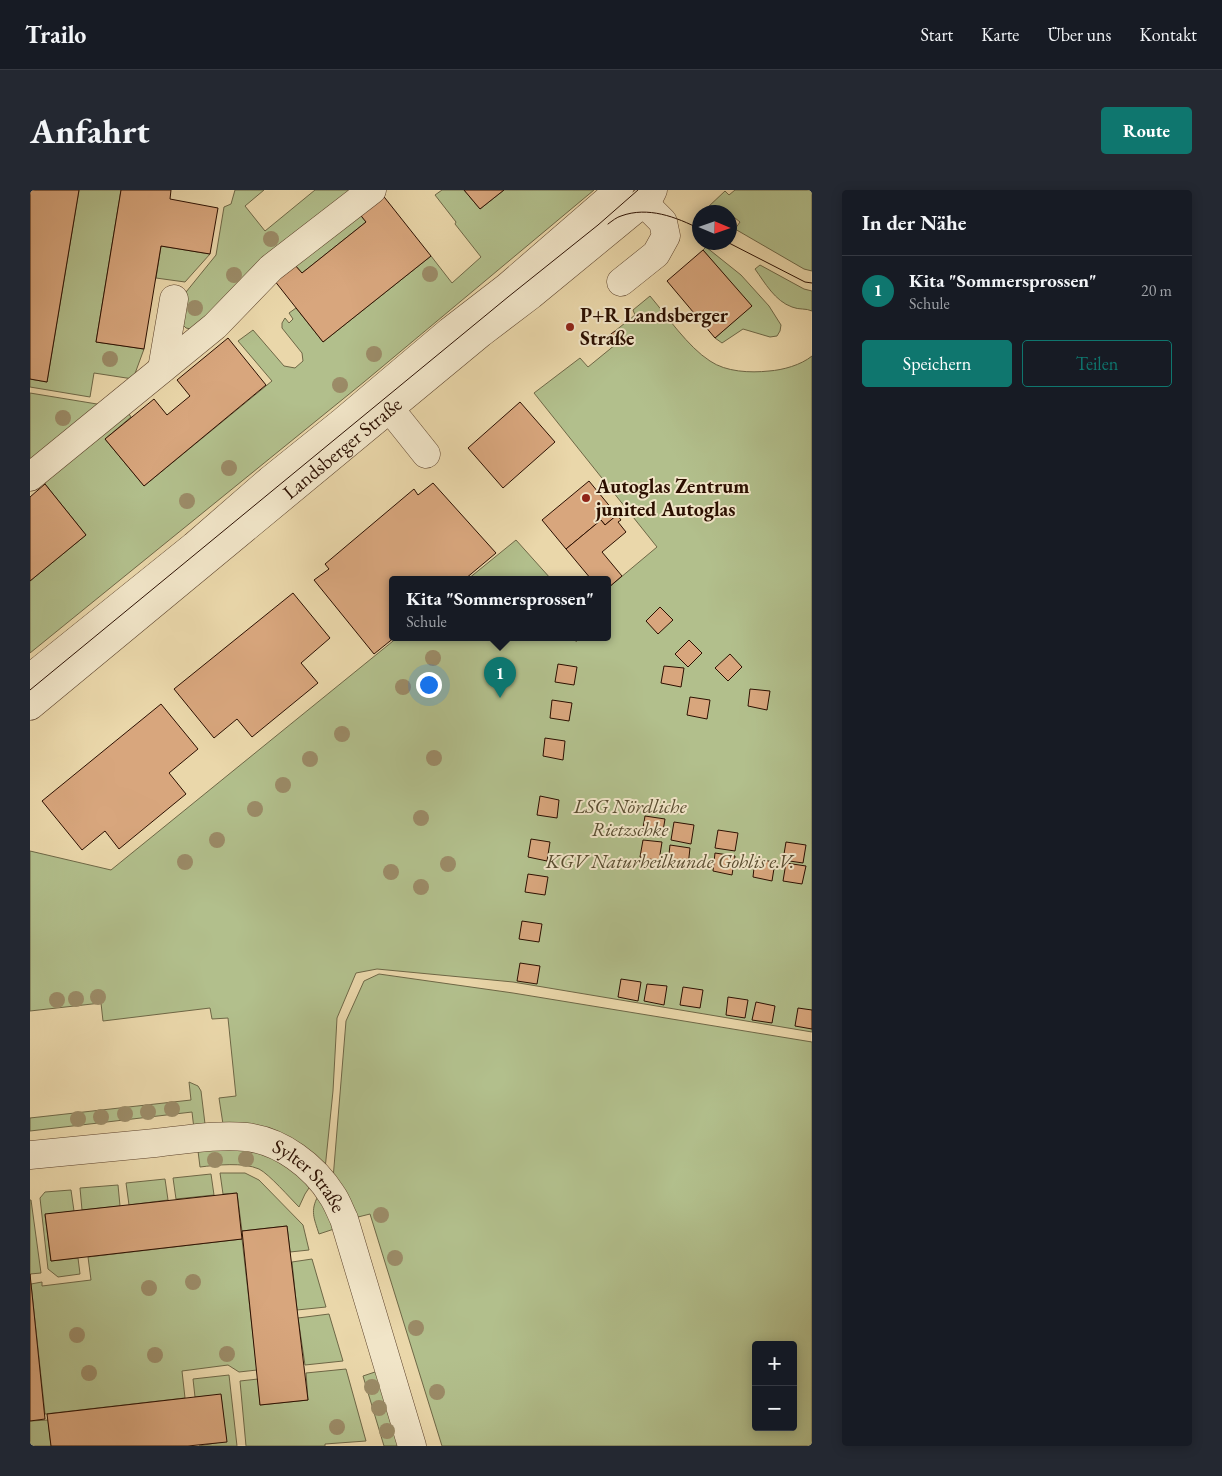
<!DOCTYPE html>
<html lang="de">
<head>
<meta charset="utf-8">
<style>
  :root { --surface:#171b24; --page:#242831; --text:#f1f3f6; --muted:#9ea1a6; --line:#363941; --accent:#0f766e }
  body { margin:0; font-family:"EB Garamond",serif; background:var(--page); color:var(--text) }
  .controls { position:absolute; right:15px; bottom:15px; display:grid; overflow:hidden; border-radius:5px; box-shadow:0 2px 12px #0003 }
  .controls button { width:45px; height:45px; display:grid; place-items:center; padding:0; border:0; border-bottom:1px solid var(--line); background:var(--surface); color:var(--text); font:25px sans-serif }
  .compass { position:absolute; left:662px; top:15px; width:45px; height:45px; border-radius:50%; background:var(--surface); box-shadow:0 2px 12px #0003; rotate:92deg }
  .you { position:absolute; left:398px; top:494px; width:18px; height:18px; margin:-12px; border:4px solid #fff; border-radius:50%; background:#1a73e8; box-shadow:0 0 0 8px #1a73e833 }
  .badge { display:grid; place-items:center; width:32px; height:32px; border-radius:50%; background:var(--accent); color:#fff; font-size:16px; font-weight:700 }
  .pin { position:absolute; translate:-50% -41px; filter:drop-shadow(0 1px 2px #0008) }
  .pin::after { content:''; position:absolute; top:26px; width:18px; height:15px; background:inherit; clip-path:polygon(0 0,100% 0,50% 100%) }
  .popup { position:absolute; left:359px; top:386px; width:222px; height:65px; box-sizing:border-box; display:grid; place-content:center; border-radius:5px; background:var(--surface); filter:drop-shadow(0 1px 4px #0005); font-size:16px; white-space:nowrap; color:var(--muted) }
  .popup b { font-size:19px; color:var(--text) }
  .popup::after { content:''; position:absolute; left:50%; top:100%; margin-left:-10px; border:10px solid transparent; border-top-color:var(--surface) }
  .list { margin:0; padding:0; list-style:none }
  h2 { display:flex; justify-content:space-between; align-items:center; height:65px; margin:0; padding:0 20px; font-size:21px }
  h2 small { font-size:16px; font-weight:400; color:var(--muted) }
  .list li { display:grid; grid-template-columns:32px 1fr auto; gap:15px; align-items:center; box-sizing:border-box; height:70px; padding:0 20px; border-top:1px solid var(--line) }
  .list b { display:block; font-size:19px; white-space:nowrap }
  .list p { margin:0; font-size:16px; white-space:nowrap; color:var(--muted) }
  .list em { font-size:16px; font-style:normal; color:var(--muted) }
  .actions { display:flex; gap:10px; padding:15px 20px }
  .actions a { flex:1; padding:11px 0; border:1px solid var(--accent); border-radius:5px; text-align:center; font-size:18px; color:var(--accent) }
  .actions .main { background:var(--accent); color:#fff }
  .map { position:relative; flex:none; width:782px; height:1256px; overflow:hidden; border-radius:5px }
  header { display:flex; align-items:center; gap:30px; box-sizing:border-box; height:70px; padding:0 25px; background:var(--surface); border-bottom:1px solid var(--line) }
  header strong { font-size:24px }
  nav { display:flex; gap:28px; margin-inline-start:auto; font-size:18px }
  .intro { display:flex; align-items:center; justify-content:space-between; box-sizing:border-box; height:120px; padding:0 30px }
  h1 { margin:0; font-size:35px }
  .button { padding:12px 22px; border-radius:5px; background:var(--accent); color:#fff; font-size:18px; font-weight:700 }
  main { display:flex; gap:30px; padding:0 30px }
  aside { flex:1; background:var(--surface); border-radius:5px; box-shadow:0 2px 12px #0003 }
  .map>svg:first-child { display:block }
  .green { fill:#b2bf8c; stroke:#6e6746; fill-rule:evenodd }
  .building { fill:#d8a67d; stroke:#2b0f00 }
  .lines { fill:none; stroke-linecap:round; stroke-linejoin:round }
  .minor-casing { stroke:#5b412a; stroke-width:29 }
  .minor { stroke:#f1e5c8; stroke-width:28 }
  .tram { stroke:#2b0f00; stroke-width:1 }
  .tree { fill:#9b8b67 }
  .poi-dot { fill:#8f2418; stroke:#f1e5c8; stroke-width:2 }
  .labels { text-anchor:middle; dominant-baseline:central; stroke-width:4; stroke-linejoin:round; paint-order:stroke }
  .poi-label { font-size:20px; font-weight:bold; fill:#2b0f00; stroke:#f1e5c8; text-anchor:start }
  .street-label { font-size:20px; fill:#2b0f00; stroke:#f1e5c8 }
  .park-label { font-size:20px; font-style:italic; fill:#5a4d31; stroke:#f1e5c8 }
</style>
</head>
<body>
<header>
<strong>Trailo</strong>
<nav><a>Start</a><a>Karte</a><a>Über uns</a><a>Kontakt</a></nav>
</header>
<div class="intro"><h1>Anfahrt</h1><a class="button">Route</a></div>
<main>
<div class="map">
<svg width="782" height="1256" viewBox="0 0 782 1256">
  <rect width="100%" height="100%" fill="#ead7aa"/>
  <filter id="stains"><feTurbulence type="fractalNoise" baseFrequency=".004" numOctaves="4"/><feColorMatrix values="0 0 0 0 .2 0 0 0 0 .09 0 0 0 0 .02 0 0 0 .5 -.17"/></filter>
  <radialGradient id="worn" r=".72"><stop offset=".6" stop-color="#630" stop-opacity="0"/><stop offset="1" stop-color="#630" stop-opacity=".3"/></radialGradient>
  <g class="green">
    <path d="M 49,0 L 91,0 L 66,152 L 114,159 L 103,189 L 64,183 L 60,207 L 0,197 L 0,189 L 17,192 Z"/>
    <path d="M 205,0 L 234,0 L 215,16 L 235,41 L 285,0 L 322,0 L 161,139 L 156,138 L 151,133 L 152,107 L 186,65 L 194,17 L 201,14 Z"/>
    <path d="M 412,0 L 434,0 L 450,19 L 474,0 L 564,0 L 334,192 L 0,463 L 0,391 L 56,345 L 15,294 L 19,284 L 97,221 L 101,227 L 75,249 L 114,296 L 242,191 L 208,151 L 223,140 L 254,176 L 265,178 L 273,171 L 272,163 L 252,138 L 252,133 L 255,128 L 259,133 L 263,129 L 259,123 L 266,118 L 293,152 L 401,66 L 422,93 L 451,67 L 425,34 L 426,32 L 405,5 Z"/>
    <path d="M 705,0 L 782,0 L 782,81 L 774,79 L 705,39 L 710,32 L 700,24 L 700,22 L 682,22 L 677,18 L 695,1 L 699,5 Z"/>
    <path d="M 328,22 L 336,32 L 272,83 L 264,74 Z"/>
    <path d="M 131,56 L 180,64 L 155,92 L 126,88 Z"/>
    <path d="M 676,57 L 711,85 L 739,116 L 751,135 L 750,141 L 747,146 L 740,147 L 713,139 L 692,153 L 685,148 L 721,116 L 673,60 Z"/>
    <path d="M 730,75 L 774,99 L 782,101 L 782,121 C 776,118 769,120 762,117 C 745,111 735,93 725,79 Z"/>
    <path d="M 620,106 C 637,126 658,157 680,171 C 696,182 720,183 739,181 C 753,180 771,175 782,166 L 782,842 L 483,792 L 347,779 L 326,783 L 307,828 L 303,901 L 295,979 L 193,934 L 189,908 L 206,906 L 198,828 L 182,829 L 180,818 L 73,831 L 71,813 L 0,821 L 0,661 L 81,680 L 368,447 L 578,447 L 578,398 L 627,357 L 504,203 L 550,168 L 558,177 L 591,150 L 585,141 L 605,125 L 603,120 Z"/>
    <path d="M 0,203 L 73,215 L 0,274 Z"/>
    <path d="M 486,350 L 521,389 L 438,389 Z"/>
    <path d="M 349,784 L 483,803 L 782,852 L 782,1256 L 412,1256 L 340,1024 L 324,1028 L 303,989 L 316,831 L 334,791 ZM 726,1155 L 763,1155 L 763,1237 L 726,1237 Z"/>
    <path d="M 159,892 L 168,896 L 171,901 L 175,934 L 164,939 L 162,922 L 0,941 L 0,928 L 161,910 Z"/>
    <path d="M 200,958 L 241,964 L 281,995 L 275,1004 L 269,1017 C 260,1008 239,984 229,979 C 213,972 187,975 170,977 L 168,961 Z"/>
    <path d="M 190,983 L 215,983 L 229,990 L 273,1035 L 279,1060 L 260,1062 L 257,1036 L 212,1041 L 207,1003 L 193,1004 Z"/>
    <path d="M 181,984 L 184,1005 L 146,1009 L 143,988 Z"/>
    <path d="M 135,989 L 138,1010 L 99,1015 L 96,993 Z"/>
    <path d="M 88,995 L 90,1016 L 52,1020 L 50,998 Z"/>
    <path d="M 41,1000 L 44,1021 L 15,1025 L 21,1071 L 48,1068 L 50,1084 L 28,1087 L 18,1079 L 10,1008 L 15,1002 Z"/>
    <path d="M 288,1006 L 304,1039 L 289,1044 C 284,1028 280,1021 288,1006 Z"/>
    <path d="M 0,1010 L 1,1010 L 11,1083 L 0,1084 Z"/>
    <path d="M 212,1049 L 227,1180 L 209,1182 L 198,1175 L 152,1181 L 155,1208 L 15,1224 L 1,1094 L 12,1092 L 12,1096 L 61,1090 L 58,1067 Z"/>
    <path d="M 282,1069 L 296,1117 L 267,1120 L 262,1072 Z"/>
    <path d="M 299,1124 L 313,1171 L 275,1175 L 268,1128 Z"/>
    <path d="M 316,1179 L 336,1251 L 295,1254 L 295,1256 L 216,1256 L 210,1191 L 228,1189 L 230,1215 L 278,1210 L 276,1183 Z"/>
    <path d="M 348,1181 L 370,1256 L 354,1256 L 333,1186 Z"/>
    <path d="M 199,1185 L 207,1256 L 169,1256 L 196,1251 L 191,1205 L 165,1207 L 163,1189 Z"/>
    <path d="M 18,1230 L 21,1256 L 0,1256 L 0,1231 Z"/>
  </g>
  <g class="building">
    <path d="M 0,0 L 49,0 L 17,192 L 0,189 Z"/>
    <path d="M 91,0 L 141,0 L 140,9 L 188,18 L 180,64 L 131,56 L 114,159 L 66,152 Z"/>
    <path d="M 434,0 L 474,0 L 450,19 Z"/>
    <path d="M 351,3 L 401,66 L 293,152 L 244,90 L 264,74 L 272,83 L 336,32 L 328,22 Z"/>
    <path d="M 673,60 L 722,116 L 685,148 L 637,91 Z"/>
    <path d="M 585,141 L 592,150 L 585,156 L 577,147 Z"/>
    <path d="M 198,148 L 236,195 L 114,296 L 75,249 L 124,209 L 137,225 L 160,206 L 147,190 Z"/>
    <path d="M 490,212 L 525,252 L 473,298 L 438,258 Z"/>
    <path d="M 559,291 L 587,325 L 575,335 L 571,330 L 536,359 L 512,330 Z"/>
    <path d="M 403,293 L 466,363 L 435,389 L 362,389 L 362,447 L 365,447 L 344,464 L 284,390 L 299,379 L 295,374 L 384,299 L 388,305 Z"/>
    <path d="M 15,294 L 56,345 L 0,391 L 0,307 Z"/>
    <path d="M 587,325 L 591,330 L 588,332 L 596,342 L 572,362 L 592,386 L 578,398 L 578,389 L 561,389 L 536,359 L 571,330 L 575,335 Z"/>
    <path d="M 263,403 L 300,448 L 271,473 L 288,493 L 222,547 L 207,529 L 184,548 L 144,499 Z"/>
    <path d="M 630,417 L 643,430 L 628,444 L 616,431 Z"/>
    <path d="M 527,447 L 548,447 L 547,451 Z"/>
    <path d="M 659,450 L 672,463 L 658,477 L 645,464 Z"/>
    <path d="M 700,464 L 712,477 L 698,491 L 685,478 Z"/>
    <path d="M 528,474 L 547,477 L 544,495 L 525,492 Z"/>
    <path d="M 634,476 L 654,478 L 651,497 L 631,493 Z"/>
    <path d="M 720,499 L 740,501 L 737,520 L 718,516 Z"/>
    <path d="M 660,507 L 680,510 L 677,529 L 657,525 Z"/>
    <path d="M 522,510 L 542,513 L 539,531 L 520,528 Z"/>
    <path d="M 131,514 L 168,559 L 139,583 L 156,604 L 89,659 L 75,641 L 52,660 L 12,611 Z"/>
    <path d="M 515,548 L 535,551 L 533,570 L 513,566 Z"/>
    <path d="M 510,606 L 529,610 L 527,628 L 507,625 Z"/>
    <path d="M 615,626 L 635,629 L 632,647 L 612,644 Z"/>
    <path d="M 644,632 L 664,635 L 661,654 L 641,650 Z"/>
    <path d="M 688,640 L 708,643 L 705,661 L 685,658 Z"/>
    <path d="M 501,649 L 520,652 L 517,671 L 498,667 Z"/>
    <path d="M 613,650 L 632,652 L 629,671 L 610,667 Z"/>
    <path d="M 756,652 L 776,655 L 773,673 L 753,670 Z"/>
    <path d="M 640,655 L 660,658 L 658,676 L 638,673 Z"/>
    <path d="M 685,663 L 705,666 L 702,685 L 683,681 Z"/>
    <path d="M 725,669 L 745,672 L 742,691 L 723,687 Z"/>
    <path d="M 756,673 L 776,676 L 772,694 L 753,691 Z"/>
    <path d="M 498,684 L 518,687 L 515,705 L 495,702 Z"/>
    <path d="M 492,731 L 512,734 L 509,752 L 489,749 Z"/>
    <path d="M 490,773 L 510,776 L 507,794 L 487,791 Z"/>
    <path d="M 591,789 L 611,792 L 608,811 L 588,807 Z"/>
    <path d="M 617,794 L 637,796 L 634,815 L 614,811 Z"/>
    <path d="M 653,797 L 673,800 L 670,818 L 650,815 Z"/>
    <path d="M 698,807 L 718,810 L 715,828 L 696,825 Z"/>
    <path d="M 726,812 L 745,816 L 742,833 L 722,830 Z"/>
    <path d="M 768,818 L 782,820 L 782,839 L 765,836 Z"/>
    <path d="M 207,1003 L 212,1049 L 21,1071 L 15,1024 Z"/>
    <path d="M 257,1036 L 278,1210 L 230,1215 L 212,1041 Z"/>
    <path d="M 0,1084 L 15,1229 L 0,1231 Z"/>
    <path d="M 191,1204 L 197,1252 L 158,1256 L 21,1256 L 17,1224 Z"/>
  </g>
  <g class="lines">
    <defs>
      <g id="minor">
        <path d="M 591,92 L 626,64 L 636,46 L 633,32 L 613,12"/>
        <path d="M 132,179 L 144,109"/>
        <path d="M 360,219 L 396,264"/>
        <path d="M 0,287 L 185,136 L 241,78 L 342,0"/>
        <path d="M 0,488 L 164,356 L 240,290 L 311,233 L 420,141 L 477,97 L 589,0"/>
        <path id="s1" d="M 0,516 L 451,143 L 501,105 L 619,8 L 623,0"/>
        <path id="s2" d="M 0,965 C 42,961 83,957 125,953 C 155,950 187,944 216,947 C 251,951 284,976 302,1005 C 307,1012 310,1021 314,1029 L 382,1256"/>
      </g>
    </defs>
    <use href="#minor" class="minor-casing"/>
    <use href="#minor" class="minor"/>
    <g class="tram">
      <path d="M 578,34 C 582,31 587,27 591,26 C 618,16 646,27 670,39"/>
      <path d="M 697,52 L 775,92 L 782,93"/>
      <path d="M 0,500 L 478,107 L 568,35 L 608,0"/>
    </g>
  </g>
  <g class="tree">
    <circle cx="241" cy="49" r="8"/>
    <circle cx="400" cy="84" r="8"/>
    <circle cx="204" cy="85" r="8"/>
    <circle cx="165" cy="118" r="8"/>
    <circle cx="344" cy="164" r="8"/>
    <circle cx="80" cy="169" r="8"/>
    <circle cx="310" cy="195" r="8"/>
    <circle cx="33" cy="228" r="8"/>
    <circle cx="199" cy="278" r="8"/>
    <circle cx="157" cy="311" r="8"/>
    <circle cx="403" cy="468" r="8"/>
    <circle cx="373" cy="497" r="8"/>
    <circle cx="312" cy="544" r="8"/>
    <circle cx="404" cy="568" r="8"/>
    <circle cx="280" cy="569" r="8"/>
    <circle cx="253" cy="595" r="8"/>
    <circle cx="225" cy="619" r="8"/>
    <circle cx="391" cy="628" r="8"/>
    <circle cx="187" cy="650" r="8"/>
    <circle cx="155" cy="672" r="8"/>
    <circle cx="418" cy="674" r="8"/>
    <circle cx="361" cy="682" r="8"/>
    <circle cx="391" cy="697" r="8"/>
    <circle cx="68" cy="807" r="8"/>
    <circle cx="46" cy="809" r="8"/>
    <circle cx="27" cy="810" r="8"/>
    <circle cx="142" cy="919" r="8"/>
    <circle cx="118" cy="922" r="8"/>
    <circle cx="95" cy="924" r="8"/>
    <circle cx="71" cy="927" r="8"/>
    <circle cx="48" cy="929" r="8"/>
    <circle cx="216" cy="969" r="8"/>
    <circle cx="185" cy="970" r="8"/>
    <circle cx="351" cy="1025" r="8"/>
    <circle cx="365" cy="1068" r="8"/>
    <circle cx="163" cy="1092" r="8"/>
    <circle cx="119" cy="1098" r="8"/>
    <circle cx="386" cy="1138" r="8"/>
    <circle cx="47" cy="1145" r="8"/>
    <circle cx="197" cy="1164" r="8"/>
    <circle cx="125" cy="1165" r="8"/>
    <circle cx="59" cy="1183" r="8"/>
    <circle cx="342" cy="1197" r="8"/>
    <circle cx="407" cy="1202" r="8"/>
    <circle cx="349" cy="1218" r="8"/>
    <circle cx="307" cy="1237" r="8"/>
    <circle cx="357" cy="1241" r="8"/>
  </g>
  <g class="poi-dot">
    <circle cx="540" cy="137" r="5"/>
    <circle cx="556" cy="308" r="5"/>
  </g>
  <g class="labels">
    <g class="poi-label">
      <text x="550" y="125">P+R Landsberger<tspan x="550" dy="23">Straße</tspan></text>
      <text x="566" y="296">Autoglas Zentrum<tspan x="566" dy="23">junited Autoglas</tspan></text>
    </g>
    <g class="street-label">
      <text stroke="none"><textPath href="#s1" startOffset="405">Landsberger Straße</textPath></text>
      <text stroke="none"><textPath href="#s2" startOffset="294">Sylter Straße</textPath></text>
    </g>
    <g class="park-label">
      <text x="600" y="616">LSG Nördliche<tspan x="600" dy="23">Rietzschke</tspan></text>
      <text x="640" y="671">KGV Naturheilkunde Gohlis e.V.</text>
    </g>
  </g>
  <rect width="100%" height="100%" filter="url(#stains)"/>
  <rect width="100%" height="100%" fill="url(#worn)"/>
</svg>
<div class="controls">
<button>+</button>
<button>−</button>
</div>
<svg class="compass" viewBox="-18 -18 36 36"><path d="M0-13l5 13h-10z" fill="#e53935"/><path d="M0 13l5-13h-10z" fill="#9ea1a6"/></svg>
<div class="you"></div>
<div class="pin badge" style="left:470px;top:508px">1</div>
<div class="popup"><b>Kita &quot;Sommersprossen&quot;</b>Schule</div>
</div>
<aside>
<h2>In der Nähe<small></small></h2>
<ul class="list">
<li><span class="badge">1</span><div><b>Kita &quot;Sommersprossen&quot;</b><p>Schule</p></div><em>20 m</em></li>
</ul>
<div class="actions"><a class="main">Speichern</a><a>Teilen</a></div>
</aside>
</main>
</body>
</html>
